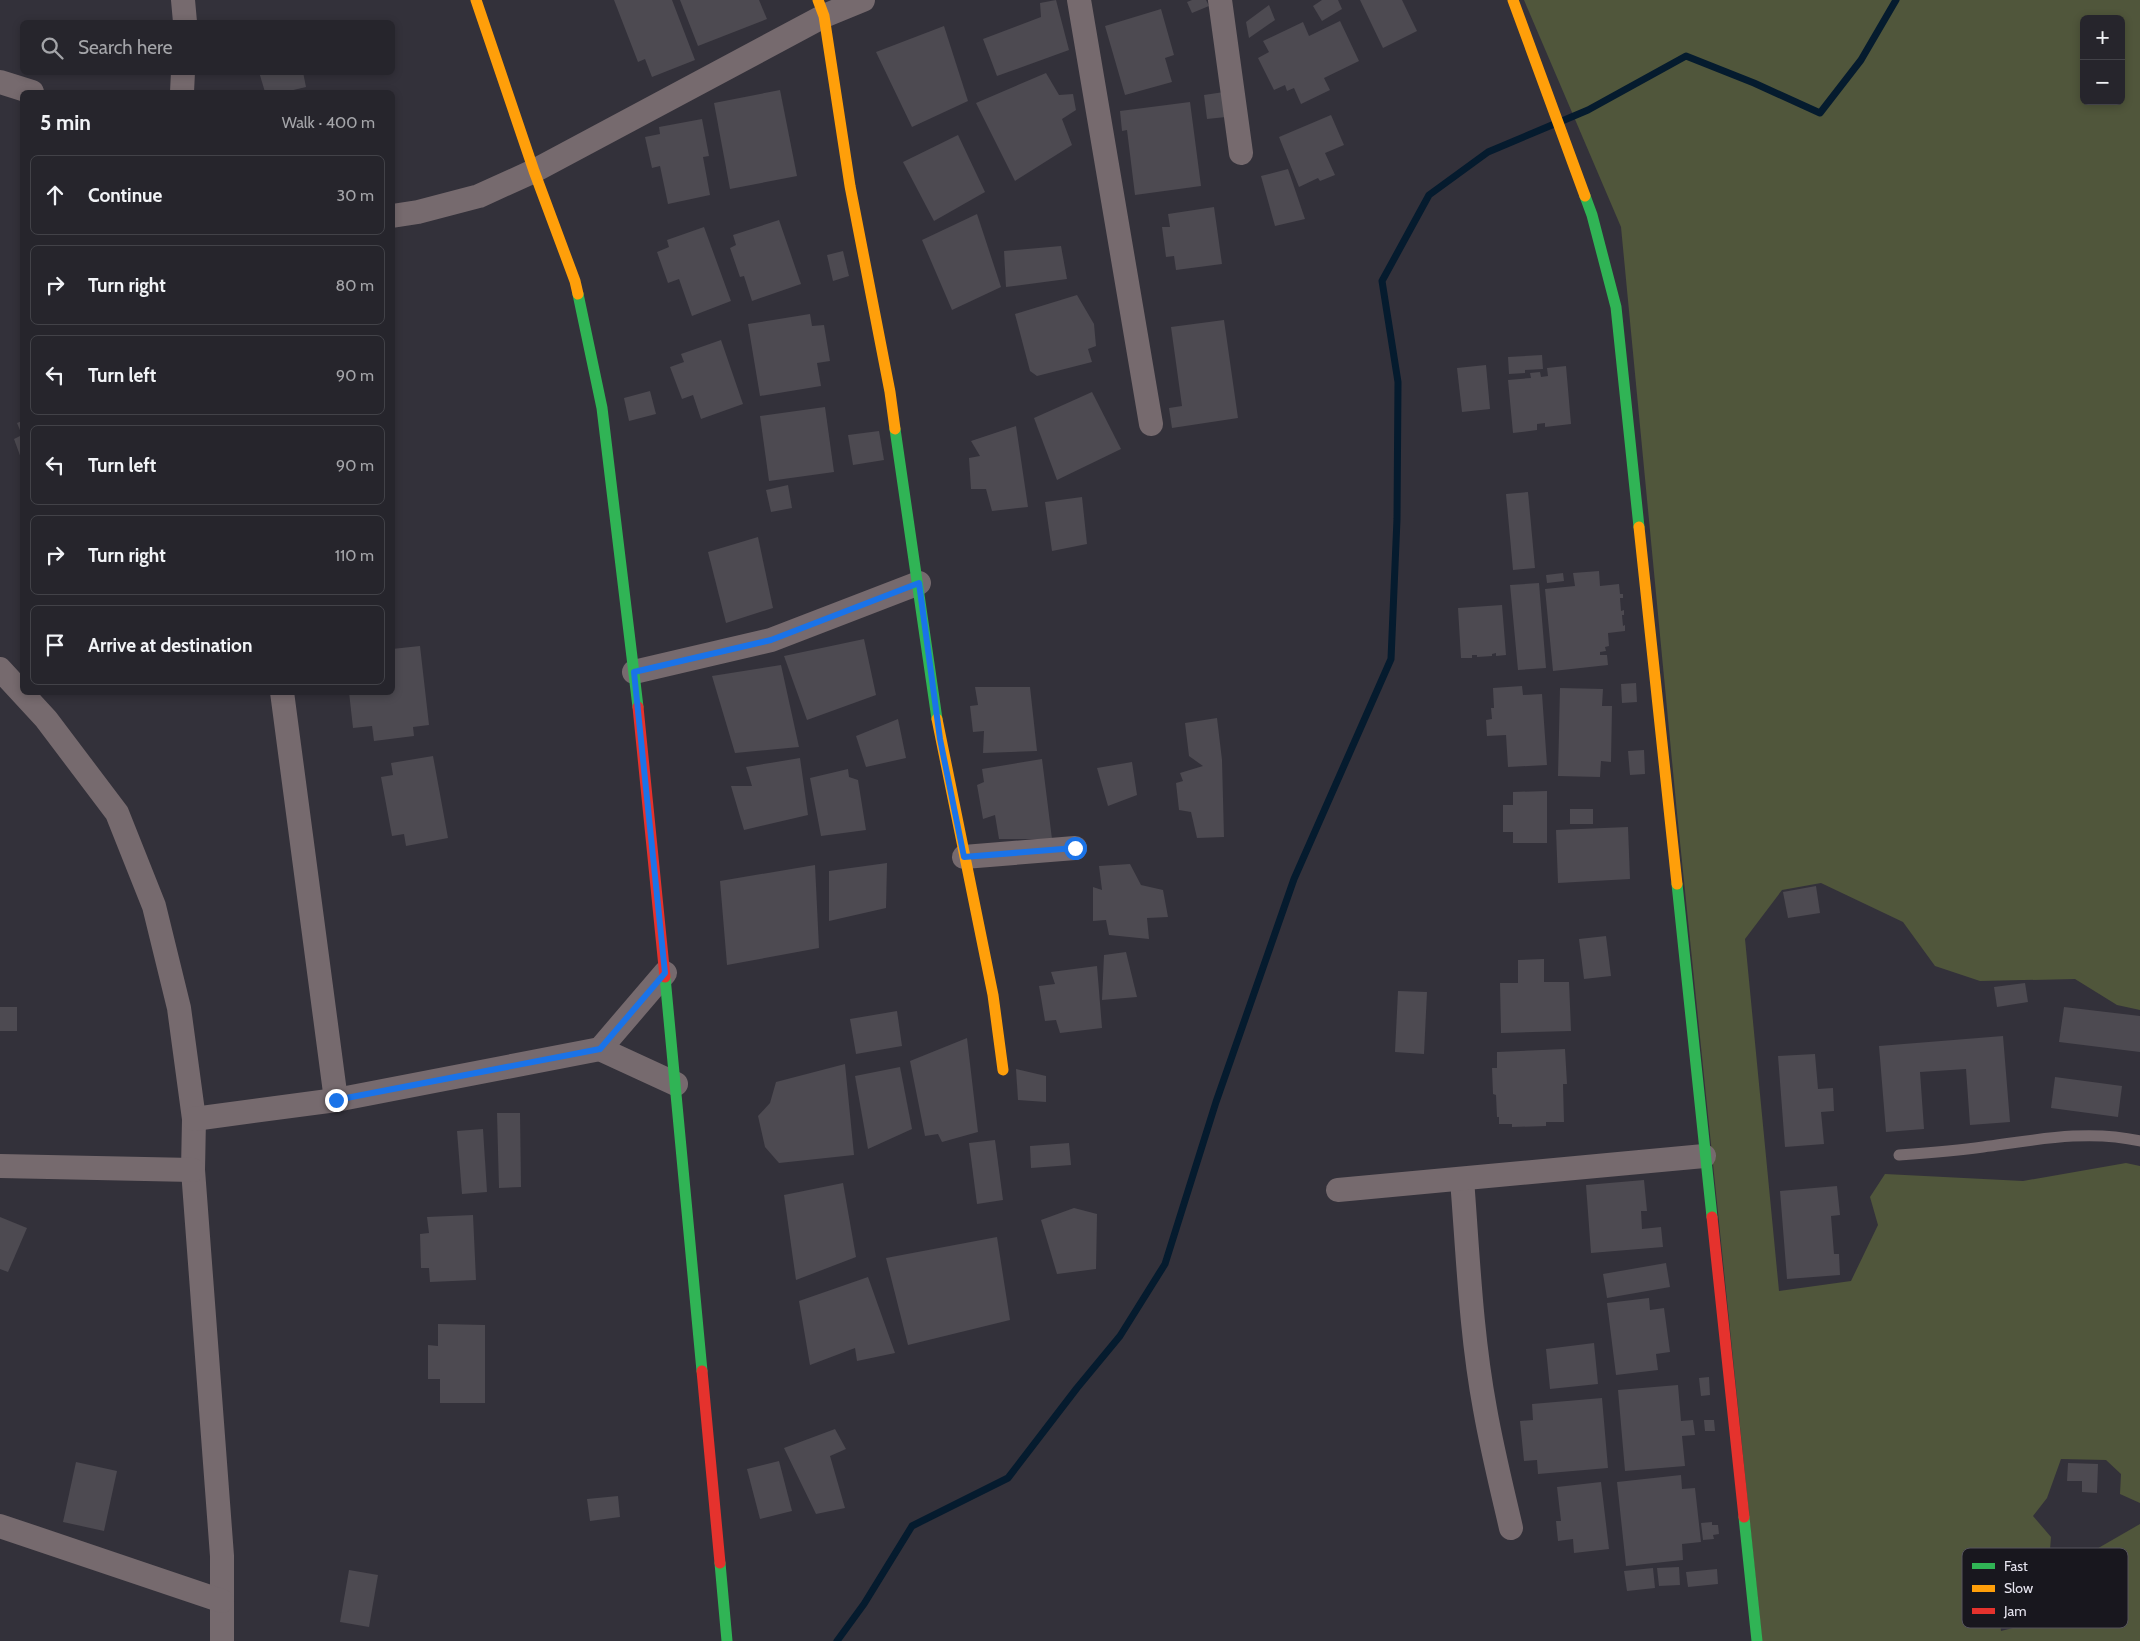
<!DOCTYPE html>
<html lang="en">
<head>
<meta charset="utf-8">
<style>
  :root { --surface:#26252c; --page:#2e2d34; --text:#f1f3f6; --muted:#a4a5a9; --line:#424248 }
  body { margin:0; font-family:Cabin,sans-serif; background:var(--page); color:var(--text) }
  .controls { position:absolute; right:15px; top:15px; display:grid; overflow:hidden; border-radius:8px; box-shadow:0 2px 8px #0003 }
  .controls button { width:45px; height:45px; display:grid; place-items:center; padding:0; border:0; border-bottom:1px solid var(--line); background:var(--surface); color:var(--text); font:25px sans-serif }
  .stop { position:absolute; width:15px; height:15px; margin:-11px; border:4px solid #1a73e8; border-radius:50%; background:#fff }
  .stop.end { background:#1a73e8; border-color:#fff; box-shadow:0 1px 5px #0008 }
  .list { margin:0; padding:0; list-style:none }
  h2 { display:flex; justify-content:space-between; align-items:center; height:65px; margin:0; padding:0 20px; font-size:21px }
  h2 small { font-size:16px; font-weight:400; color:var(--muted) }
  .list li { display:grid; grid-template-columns:32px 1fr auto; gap:15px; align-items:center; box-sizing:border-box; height:80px; margin:0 10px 10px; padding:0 10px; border:1px solid var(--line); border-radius:8px }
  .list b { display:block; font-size:19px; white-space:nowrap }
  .list em { font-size:16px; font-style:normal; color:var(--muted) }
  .icon { flex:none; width:28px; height:28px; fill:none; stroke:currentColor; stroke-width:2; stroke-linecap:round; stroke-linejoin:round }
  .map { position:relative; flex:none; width:2140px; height:1641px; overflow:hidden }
  .search { position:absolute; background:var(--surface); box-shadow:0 2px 8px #0003; left:20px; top:20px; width:375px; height:55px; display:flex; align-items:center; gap:12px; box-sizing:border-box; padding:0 18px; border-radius:8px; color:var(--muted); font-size:19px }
  .panel { position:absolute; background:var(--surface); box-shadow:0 2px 8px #0003; left:20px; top:90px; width:375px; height:605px; border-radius:8px }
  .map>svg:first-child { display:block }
  .green { fill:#50563b; fill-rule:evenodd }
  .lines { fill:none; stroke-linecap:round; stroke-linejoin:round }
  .stream { stroke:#051b2e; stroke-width:7 }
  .building { fill:#4d4a51 }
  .lane { stroke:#766a6e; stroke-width:11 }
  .street { stroke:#766a6e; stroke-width:24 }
  .fast { stroke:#30b455; stroke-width:11 }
  .slow { stroke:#ff9f0a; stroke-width:11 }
  .jam { stroke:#e5322d; stroke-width:11 }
  .route { stroke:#1a73e8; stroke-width:6 }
  .key { fill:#18171e; stroke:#56545d; stroke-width:1 }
  .key-label { font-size:14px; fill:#e6e4ef }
</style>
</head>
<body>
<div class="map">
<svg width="2140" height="1641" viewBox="0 0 2140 1641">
  <rect width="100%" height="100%" fill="#33313a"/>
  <path class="green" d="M 1524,0 L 2140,0 L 2140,1010 L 2117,1005 L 2075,979 L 1980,981 L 1935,966 L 1903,922 L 1821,883 L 1782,890 L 1745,939 L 1779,1291 L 1851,1281 L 1878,1225 L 1870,1197 L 1885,1174 L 2023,1181 L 2126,1163 L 2140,1166 L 2140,1503 L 2120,1494 L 2121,1474 L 2106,1460 L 2061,1459 L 2047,1498 L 2033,1516 L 2051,1537 L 2048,1575 L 2025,1601 L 1997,1596 L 2001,1631 L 2079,1611 L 2068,1583 L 2081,1558 L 2140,1524 L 2140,1641 L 1762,1641 L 1677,813 L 1621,227 ZM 2084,19 L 2121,19 L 2121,101 L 2084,101 Z"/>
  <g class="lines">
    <g class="stream">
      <path d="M 1562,121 L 1588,110 L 1686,56 L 1754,83 L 1820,113 L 1861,60 L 1896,0"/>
      <path d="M 837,1641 L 864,1604 L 912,1526 L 1008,1478 L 1077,1388 L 1120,1336 L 1165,1264 L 1216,1102 L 1294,879 L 1391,659 L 1397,519 L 1398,382 L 1382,281 L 1429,195 L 1488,152 L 1552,125"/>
    </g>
  </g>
  <g class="building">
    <path d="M 614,0 L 672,0 L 695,60 L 652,77 L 645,59 L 638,62 Z"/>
    <path d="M 680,0 L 759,0 L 767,19 L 698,46 Z"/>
    <path d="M 1056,0 L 1069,50 L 997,76 L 983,39 L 1041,17 L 1040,3 Z"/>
    <path d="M 1192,0 L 1206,0 L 1209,6 L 1192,13 L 1187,2 Z"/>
    <path d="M 1322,0 L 1338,0 L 1342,9 L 1322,21 L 1313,6 Z"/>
    <path d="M 1360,0 L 1402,0 L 1417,31 L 1383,48 Z"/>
    <path d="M 1269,5 L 1275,20 L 1249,38 L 1246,22 Z"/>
    <path d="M 1161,9 L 1174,55 L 1165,58 L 1172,82 L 1125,95 L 1105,26 Z"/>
    <path d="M 1340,21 L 1359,61 L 1324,78 L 1330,90 L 1301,104 L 1294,88 L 1287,91 L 1285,85 L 1274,90 L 1258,58 L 1269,52 L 1263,41 L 1303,22 L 1309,36 Z"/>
    <path d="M 944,26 L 968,101 L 912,127 L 876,52 Z"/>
    <path d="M 259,72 L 303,72 L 306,87 L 285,92 L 265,92 Z"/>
    <path d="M 1046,73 L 1059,95 L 1073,94 L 1076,110 L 1062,119 L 1072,145 L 1015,181 L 976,103 Z"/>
    <path d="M 780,90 L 797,176 L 730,189 L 714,103 Z"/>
    <path d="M 1224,92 L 1226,117 L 1207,119 L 1204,95 Z"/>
    <path d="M 1190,102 L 1201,186 L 1135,195 L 1127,130 L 1122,131 L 1120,111 Z"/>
    <path d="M 1331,115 L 1344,145 L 1325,153 L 1335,175 L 1320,181 L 1318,178 L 1299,187 L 1279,137 Z"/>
    <path d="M 702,119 L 709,156 L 703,157 L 710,195 L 668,204 L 660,166 L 652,168 L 645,137 L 660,134 L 659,127 Z"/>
    <path d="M 958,135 L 985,192 L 934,221 L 903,162 Z"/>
    <path d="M 1288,169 L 1305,219 L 1275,226 L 1261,176 Z"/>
    <path d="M 1214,207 L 1222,264 L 1176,270 L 1174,256 L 1166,257 L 1162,227 L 1170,227 L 1168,214 Z"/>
    <path d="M 977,214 L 1001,287 L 952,310 L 922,240 Z"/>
    <path d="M 779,220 L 801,284 L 752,301 L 744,276 L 740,277 L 730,248 L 736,245 L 733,235 Z"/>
    <path d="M 704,227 L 731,301 L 692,316 L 679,279 L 668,283 L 657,252 L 669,247 L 667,240 Z"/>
    <path d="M 1061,246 L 1067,279 L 1006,287 L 1004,251 Z"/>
    <path d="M 843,251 L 849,276 L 833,281 L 827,255 Z"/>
    <path d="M 1077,295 L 1094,324 L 1096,346 L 1088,349 L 1092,362 L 1037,376 L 1030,371 L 1015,314 Z"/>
    <path d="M 810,314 L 812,326 L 824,325 L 830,361 L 817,363 L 821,386 L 760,396 L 748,324 Z"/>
    <path d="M 1224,320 L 1238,418 L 1172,428 L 1169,408 L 1182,406 L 1171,327 Z"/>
    <path d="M 721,340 L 743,404 L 701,419 L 693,395 L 682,399 L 670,367 L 684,362 L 681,354 Z"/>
    <path d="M 1542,355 L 1543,369 L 1525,370 L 1525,373 L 1509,374 L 1508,357 Z"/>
    <path d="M 1486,365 L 1490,409 L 1462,412 L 1457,368 Z"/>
    <path d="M 1566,366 L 1571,424 L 1545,427 L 1545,423 L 1537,424 L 1537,430 L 1513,433 L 1508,380 L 1531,378 L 1530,373 L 1540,372 L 1541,377 L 1548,376 L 1547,368 Z"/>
    <path d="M 650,391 L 656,414 L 629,421 L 624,398 Z"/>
    <path d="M 1092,392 L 1121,449 L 1057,480 L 1034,418 Z"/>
    <path d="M 825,407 L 834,472 L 769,481 L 760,416 Z"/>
    <path d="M 392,409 L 394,409 L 395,421 L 392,422 Z"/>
    <path d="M 22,421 L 22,461 L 14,439 L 22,435 L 17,423 Z"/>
    <path d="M 1016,426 L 1028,507 L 992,511 L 986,489 L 971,489 L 969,458 L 980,456 L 971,441 Z"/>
    <path d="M 879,431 L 884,460 L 853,465 L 848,435 Z"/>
    <path d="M 788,485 L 792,508 L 771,512 L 766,490 Z"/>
    <path d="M 1528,492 L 1535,568 L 1513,570 L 1506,494 Z"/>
    <path d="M 1082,497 L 1087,544 L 1052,551 L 1045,502 Z"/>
    <path d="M 758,537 L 773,608 L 726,623 L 708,552 Z"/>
    <path d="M 1599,571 L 1600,586 L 1619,584 L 1620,594 L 1623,594 L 1623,598 L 1620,598 L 1621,611 L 1624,610 L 1624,615 L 1622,615 L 1623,626 L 1625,625 L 1625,631 L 1608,633 L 1609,646 L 1605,647 L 1606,651 L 1600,652 L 1600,655 L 1607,655 L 1608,665 L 1553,671 L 1545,589 L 1575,586 L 1573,573 Z"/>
    <path d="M 1563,573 L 1564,581 L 1547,583 L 1546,575 Z"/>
    <path d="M 1539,583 L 1546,668 L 1518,670 L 1510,585 Z"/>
    <path d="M 1502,605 L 1506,655 L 1496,656 L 1496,653 L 1492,654 L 1492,656 L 1477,657 L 1477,655 L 1472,655 L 1472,658 L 1461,658 L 1458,608 Z"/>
    <path d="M 864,639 L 876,695 L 807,720 L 784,656 Z"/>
    <path d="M 420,646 L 429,725 L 413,727 L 414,736 L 374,741 L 372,726 L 353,728 L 349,692 L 392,692 L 392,649 Z"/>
    <path d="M 781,665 L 799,747 L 735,753 L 712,676 Z"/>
    <path d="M 1636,683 L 1637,702 L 1622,703 L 1621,684 Z"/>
    <path d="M 1522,686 L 1523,695 L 1542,694 L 1547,765 L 1508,767 L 1506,735 L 1487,736 L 1486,720 L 1492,719 L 1491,708 L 1494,708 L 1493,688 Z"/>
    <path d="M 975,687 L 1030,687 L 1037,751 L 983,753 L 984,731 L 973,732 L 970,706 L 978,705 Z"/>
    <path d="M 1560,688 L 1603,689 L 1602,706 L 1612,706 L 1611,762 L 1601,761 L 1600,777 L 1558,776 Z"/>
    <path d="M 1217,718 L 1222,760 L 1224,837 L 1197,838 L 1191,812 L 1179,810 L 1176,783 L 1183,781 L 1180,773 L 1203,766 L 1189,756 L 1185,723 Z"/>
    <path d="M 898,719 L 906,758 L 866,767 L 856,736 Z"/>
    <path d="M 1644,750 L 1645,774 L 1630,775 L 1628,751 Z"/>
    <path d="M 433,756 L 448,838 L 406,846 L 404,834 L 392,836 L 381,777 L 393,775 L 391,763 Z"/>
    <path d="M 800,758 L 808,815 L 744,830 L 731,786 L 752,786 L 746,767 Z"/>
    <path d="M 1042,759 L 1052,839 L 999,839 L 995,815 L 983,819 L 977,785 L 984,782 L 982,769 Z"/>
    <path d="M 1132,762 L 1137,795 L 1108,806 L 1097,768 Z"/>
    <path d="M 848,769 L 849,777 L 858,780 L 866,830 L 821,836 L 810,778 Z"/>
    <path d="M 1547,791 L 1547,843 L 1513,843 L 1513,832 L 1503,832 L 1503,805 L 1513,805 L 1513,792 Z"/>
    <rect x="1570" y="809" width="23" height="15"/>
    <path d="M 1628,827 L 1630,879 L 1558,883 L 1556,830 Z"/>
    <path d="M 887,863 L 886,908 L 829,921 L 829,871 Z"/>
    <path d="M 1130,864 L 1141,885 L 1163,890 L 1168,917 L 1147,918 L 1149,939 L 1109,935 L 1106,920 L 1093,921 L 1093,887 L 1102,890 L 1099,866 Z"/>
    <path d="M 815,865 L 819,948 L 727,965 L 720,881 Z"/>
    <path d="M 1816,886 L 1820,913 L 1788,918 L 1783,892 Z"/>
    <path d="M 1606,936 L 1611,976 L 1584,979 L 1579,939 Z"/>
    <path d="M 1126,952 L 1137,997 L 1102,1000 L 1104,955 Z"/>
    <path d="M 1544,959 L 1544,982 L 1569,982 L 1571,1031 L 1501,1033 L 1500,983 L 1518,983 L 1518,960 Z"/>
    <path d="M 1097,966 L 1102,1028 L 1060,1033 L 1056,1020 L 1045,1021 L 1039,986 L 1055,984 L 1051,972 Z"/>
    <path d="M 2025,983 L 2028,1002 L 1997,1007 L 1994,987 Z"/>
    <path d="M 1398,991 L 1427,992 L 1424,1054 L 1395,1052 Z"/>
    <rect x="0" y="1007" width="17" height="24"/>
    <path d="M 2064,1007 L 2140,1016 L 2140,1052 L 2059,1042 Z"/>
    <path d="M 897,1011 L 902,1046 L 856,1054 L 850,1019 Z"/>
    <path d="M 2003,1036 L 2010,1122 L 1970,1125 L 1966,1069 L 1920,1072 L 1924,1129 L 1886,1132 L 1879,1046 Z"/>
    <path d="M 967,1038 L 978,1132 L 942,1142 L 938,1134 L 925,1136 L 910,1061 Z"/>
    <path d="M 1565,1049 L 1567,1084 L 1563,1084 L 1564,1122 L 1546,1122 L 1546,1126 L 1512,1127 L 1512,1124 L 1499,1124 L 1499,1117 L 1497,1117 L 1496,1095 L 1493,1094 L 1492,1068 L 1497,1068 L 1497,1052 Z"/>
    <path d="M 1815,1054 L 1818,1089 L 1833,1088 L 1834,1111 L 1821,1112 L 1824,1144 L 1785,1147 L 1778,1056 Z"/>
    <path d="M 845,1064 L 854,1155 L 779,1163 L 765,1147 L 758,1116 L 770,1103 L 776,1082 Z"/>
    <path d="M 900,1067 L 912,1129 L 868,1149 L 855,1076 Z"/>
    <path d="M 1016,1069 L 1046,1076 L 1046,1102 L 1018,1100 Z"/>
    <path d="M 2055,1077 L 2122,1086 L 2118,1117 L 2051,1108 Z"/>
    <path d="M 497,1113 L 520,1113 L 521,1187 L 499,1188 Z"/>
    <path d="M 483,1129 L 487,1192 L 462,1194 L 457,1131 Z"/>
    <path d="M 995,1140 L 1003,1200 L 977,1204 L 969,1143 Z"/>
    <path d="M 1069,1143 L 1071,1165 L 1031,1168 L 1030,1146 Z"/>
    <path d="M 1644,1180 L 1647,1211 L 1641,1211 L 1642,1229 L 1661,1227 L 1663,1247 L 1591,1253 L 1586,1185 Z"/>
    <path d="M 843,1183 L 856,1257 L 796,1280 L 784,1195 Z"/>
    <path d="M 1837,1186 L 1840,1215 L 1831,1216 L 1834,1254 L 1839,1254 L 1840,1275 L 1787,1279 L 1780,1191 Z"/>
    <path d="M 1074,1208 L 1097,1214 L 1096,1269 L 1057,1274 L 1041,1220 Z"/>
    <path d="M 473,1215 L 476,1280 L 430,1282 L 429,1268 L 421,1268 L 420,1234 L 429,1233 L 427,1217 Z"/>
    <path d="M 0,1217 L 27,1228 L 8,1272 L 0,1269 Z"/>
    <path d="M 997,1237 L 1010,1320 L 908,1345 L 886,1258 Z"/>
    <path d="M 1666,1263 L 1670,1287 L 1607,1298 L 1603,1274 Z"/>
    <path d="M 868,1277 L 895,1353 L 857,1361 L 855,1348 L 810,1365 L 799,1301 Z"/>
    <path d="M 1649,1298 L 1650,1310 L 1664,1308 L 1670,1352 L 1656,1354 L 1658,1370 L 1616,1375 L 1607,1303 Z"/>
    <path d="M 438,1324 L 485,1325 L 485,1403 L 440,1403 L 440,1379 L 428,1379 L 428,1345 L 438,1346 Z"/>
    <path d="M 1594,1343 L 1598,1384 L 1550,1389 L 1546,1349 Z"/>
    <path d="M 1709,1377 L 1710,1395 L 1701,1396 L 1699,1378 Z"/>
    <path d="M 1678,1385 L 1681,1421 L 1693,1420 L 1695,1435 L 1682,1436 L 1685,1466 L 1625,1471 L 1618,1390 Z"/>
    <path d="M 1602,1398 L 1608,1468 L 1538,1474 L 1537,1460 L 1524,1461 L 1520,1421 L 1533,1420 L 1532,1404 Z"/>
    <path d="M 1704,1420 L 1714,1420 L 1715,1431 L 1705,1431 Z"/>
    <path d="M 835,1429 L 846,1449 L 830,1456 L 845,1508 L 816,1514 L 784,1448 Z"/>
    <path d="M 779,1461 L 792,1511 L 760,1519 L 747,1469 Z"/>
    <path d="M 76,1462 L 117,1471 L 104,1531 L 63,1522 Z"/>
    <path d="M 2068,1463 L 2098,1464 L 2097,1493 L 2082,1492 L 2082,1481 L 2067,1481 Z"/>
    <path d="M 1681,1475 L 1682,1489 L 1695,1488 L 1701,1542 L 1682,1544 L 1683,1560 L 1626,1566 L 1617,1482 Z"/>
    <path d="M 1601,1482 L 1609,1549 L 1574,1553 L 1573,1539 L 1558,1541 L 1556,1521 L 1561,1521 L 1557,1487 Z"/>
    <path d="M 618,1496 L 620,1517 L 590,1521 L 587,1499 Z"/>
    <path d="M 1712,1522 L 1712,1525 L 1718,1525 L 1719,1534 L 1713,1535 L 1714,1539 L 1703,1540 L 1701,1523 Z"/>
    <path d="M 1679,1567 L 1680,1585 L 1659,1586 L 1657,1568 Z"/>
    <path d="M 1653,1568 L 1655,1588 L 1627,1591 L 1624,1571 Z"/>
    <path d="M 1717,1569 L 1718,1584 L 1688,1587 L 1686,1572 Z"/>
    <path d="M 349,1570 L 378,1575 L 369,1627 L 340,1622 Z"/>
  </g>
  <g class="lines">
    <path class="lane" d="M 1899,1155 C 1927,1153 1955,1151 1983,1147 C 2035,1140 2088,1129 2140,1141"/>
    <g class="street">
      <path d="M 183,0 L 185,22"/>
      <path d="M 1079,0 L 1151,424"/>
      <path d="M 1220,0 L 1241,153"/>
      <path d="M 0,82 L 32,92"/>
      <path d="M 182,92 L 183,72"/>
      <path d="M 392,216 L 418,212 L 479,196 L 534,171 L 824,16 L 863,0"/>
      <path d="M 0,669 L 46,719 L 117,813 L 154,906 L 179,1008 L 194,1119 L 193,1170 L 222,1556 L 222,1641"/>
      <path d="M 634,672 L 771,640 L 919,583"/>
      <path d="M 282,692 L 336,1100"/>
      <path d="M 964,857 L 1075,848"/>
      <path d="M 600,1049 L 665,973"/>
      <path d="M 194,1119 L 336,1100 L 600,1049 L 676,1084"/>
      <path d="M 0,1166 L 193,1170"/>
      <path d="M 1462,1179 C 1468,1256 1471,1334 1485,1409 C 1492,1449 1502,1489 1511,1528"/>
      <path d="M 1338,1190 L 1704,1156"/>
      <path d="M 0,1526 L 222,1601"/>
    </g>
    <g class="fast">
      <path d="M 1585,196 L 1592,215 L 1616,307 L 1639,527"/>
      <path d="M 578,294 L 602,408 L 638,707"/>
      <path d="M 895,429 L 937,719"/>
      <path d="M 1677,884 L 1712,1217"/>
      <path d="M 665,977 L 702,1371"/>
      <path d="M 1744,1517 L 1757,1641"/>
      <path d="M 720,1563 L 727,1641"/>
    </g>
    <g class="slow">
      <path d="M 476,0 L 534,171 L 575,281 L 578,294"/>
      <path d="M 818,0 L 824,16 L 850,186 L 890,392 L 895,429"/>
      <path d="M 1513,0 L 1585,196"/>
      <path d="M 1639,527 L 1677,884"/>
      <path d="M 937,719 L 993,995 L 1003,1070"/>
    </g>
    <g class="jam">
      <path d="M 638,707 L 665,977"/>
      <path d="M 1712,1217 L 1744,1517"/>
      <path d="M 702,1371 L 720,1563"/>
    </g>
  </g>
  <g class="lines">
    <path class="route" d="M 336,1100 L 600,1049 L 665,973 L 634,672 L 771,640 L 919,583 L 940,739 L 964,857 L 1075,848"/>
  </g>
  <rect x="1962" y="1548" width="166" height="80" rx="8" class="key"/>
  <rect x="1972" y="1563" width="23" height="6" fill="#30b455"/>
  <rect x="1972" y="1585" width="23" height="7" fill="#ff9f0a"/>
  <rect x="1972" y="1608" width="23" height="6" fill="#e5322d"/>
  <g class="key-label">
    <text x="2004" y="1571">Fast</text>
    <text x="2004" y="1593">Slow</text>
    <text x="2004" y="1616">Jam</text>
  </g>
</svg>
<div class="controls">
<button>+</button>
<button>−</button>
</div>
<div class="stop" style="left:1075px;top:848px"></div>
<div class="stop end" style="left:336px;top:1100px"></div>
<div class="search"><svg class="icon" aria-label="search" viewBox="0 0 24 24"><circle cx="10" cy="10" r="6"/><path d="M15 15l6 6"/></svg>Search here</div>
<section class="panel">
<h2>5 min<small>Walk · 400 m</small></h2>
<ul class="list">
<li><svg class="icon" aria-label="ahead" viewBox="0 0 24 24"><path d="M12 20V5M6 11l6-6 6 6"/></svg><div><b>Continue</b></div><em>30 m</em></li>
<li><svg class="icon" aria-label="right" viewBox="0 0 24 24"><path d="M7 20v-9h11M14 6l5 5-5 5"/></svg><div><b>Turn right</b></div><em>80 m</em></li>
<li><svg class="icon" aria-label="left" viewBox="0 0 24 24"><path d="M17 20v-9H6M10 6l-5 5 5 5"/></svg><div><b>Turn left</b></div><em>90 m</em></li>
<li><svg class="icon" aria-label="left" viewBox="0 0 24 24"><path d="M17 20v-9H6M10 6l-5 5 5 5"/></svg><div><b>Turn left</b></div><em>90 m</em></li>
<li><svg class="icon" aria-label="right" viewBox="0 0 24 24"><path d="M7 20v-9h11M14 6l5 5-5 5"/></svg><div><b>Turn right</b></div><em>110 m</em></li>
<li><svg class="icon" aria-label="arrive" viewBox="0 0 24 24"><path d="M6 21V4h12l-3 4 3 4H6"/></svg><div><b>Arrive at destination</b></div></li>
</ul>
</section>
</div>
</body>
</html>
